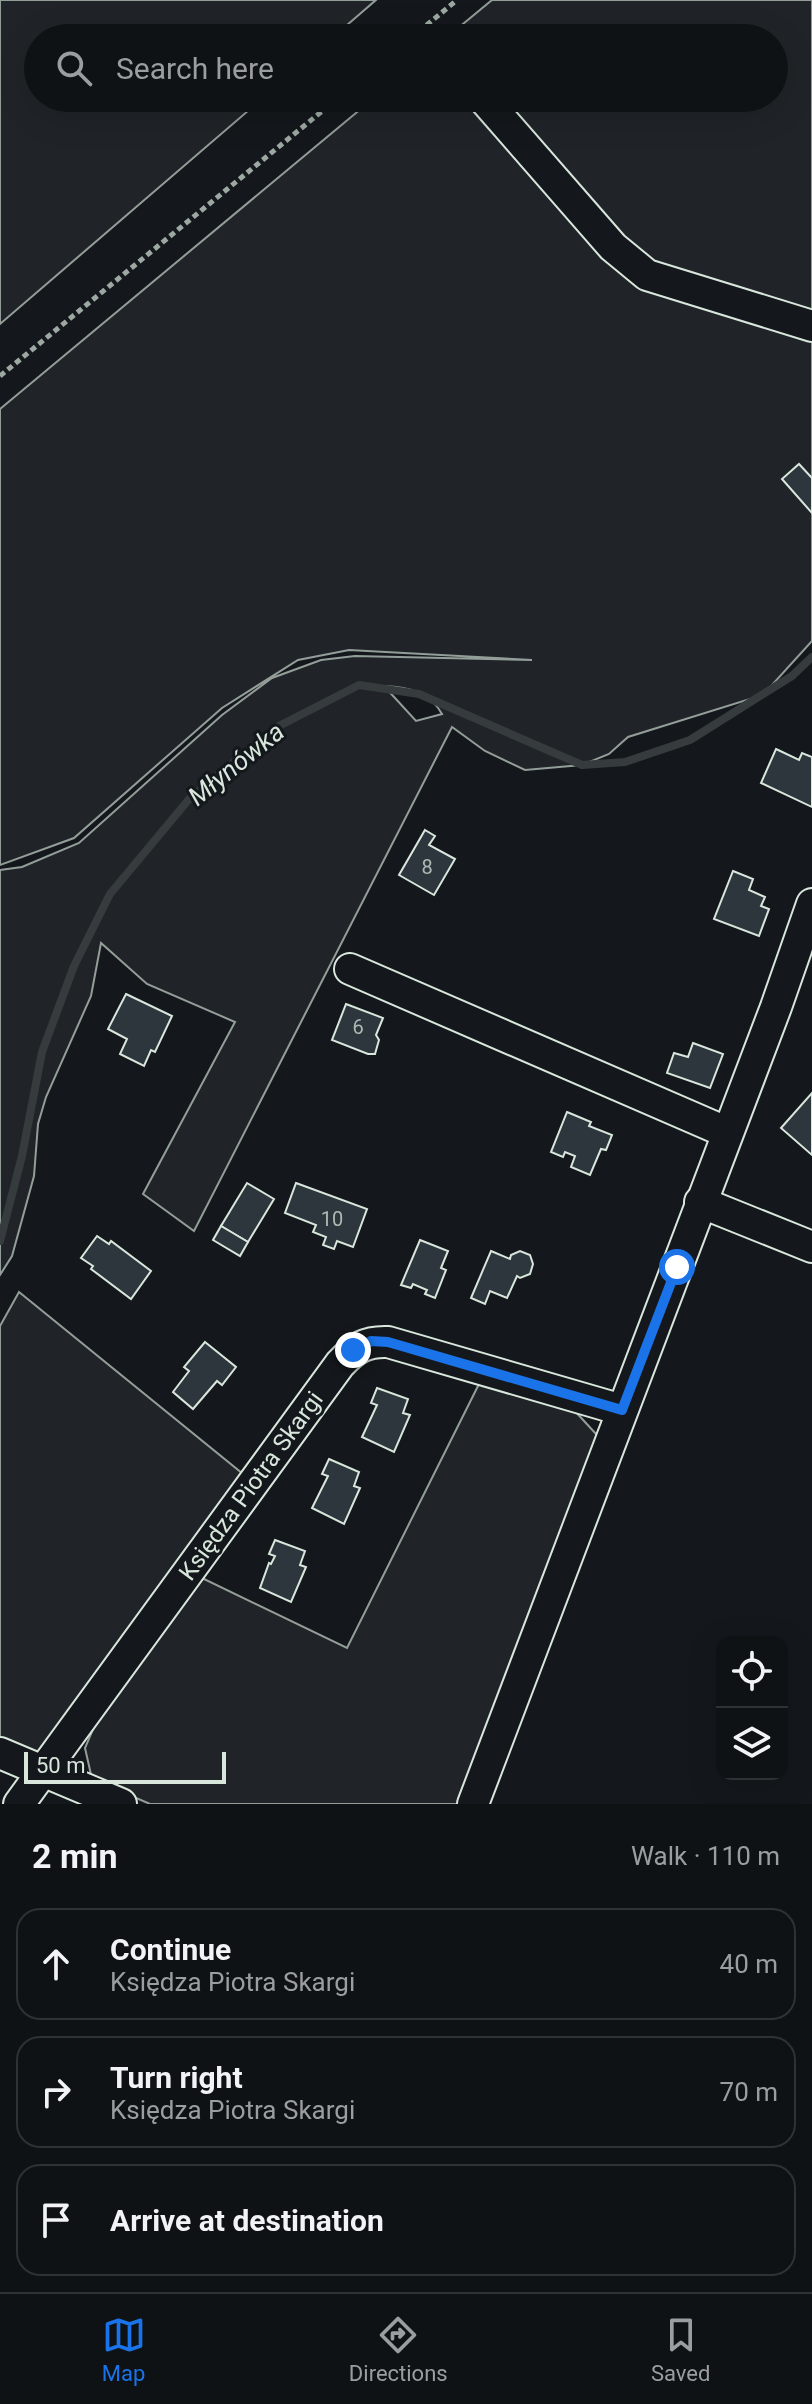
<!DOCTYPE html>
<html lang="en">
<head>
<meta charset="utf-8">
<style>
  :root { --surface:#0f1215; --page:#181b1e; --text:#f1f3f6; --muted:#9b9ea0; --line:#2f3234; --accent:#1a73e8 }
  body { margin:0; font-family:Roboto,sans-serif; background:var(--page); color:var(--text) }
  .controls { position:absolute; right:24px; bottom:24px; display:grid; overflow:hidden; border-radius:16px; box-shadow:0 8px 32px #0002 }
  .controls button { width:72px; height:72px; display:grid; place-items:center; padding:0; border:0; border-bottom:2px solid var(--line); background:var(--surface); color:var(--text); font:40px sans-serif }
  .scale { position:absolute; left:24px; bottom:20px; width:202px; box-sizing:border-box; padding-left:8px; border:4px solid #d8e6dc; border-top:0; font-size:22px; line-height:28px; white-space:nowrap; color:#d8e6dc; -webkit-text-stroke:6px #14181c; paint-order:stroke }
  .stop { position:absolute; width:24px; height:24px; margin:-18px; border:6px solid #1a73e8; border-radius:50%; background:#fff }
  .stop.end { background:#1a73e8; border-color:#fff; box-shadow:0 2px 8px #0008 }
  .list { margin:0; padding:0; list-style:none }
  h2 { display:flex; justify-content:space-between; align-items:center; height:104px; margin:0; padding:0 32px; font-size:34px }
  h2 small { font-size:26px; font-weight:400; color:var(--muted) }
  .list li { display:grid; grid-template-columns:52px 1fr auto; gap:24px; align-items:center; box-sizing:border-box; height:112px; margin:0 16px 16px; padding:0 16px; border:2px solid var(--line); border-radius:24px }
  .list b { display:block; font-size:30px; white-space:nowrap }
  .list p { margin:0; font-size:26px; white-space:nowrap; color:var(--muted) }
  .list em { font-size:26px; font-style:normal; color:var(--muted) }
  .icon { flex:none; width:44px; height:44px; fill:none; stroke:currentColor; stroke-width:2; stroke-linecap:round; stroke-linejoin:round }
  .map { position:relative; flex:none; width:812px; height:1804px; overflow:hidden }
  .search { position:absolute; background:var(--surface); box-shadow:0 8px 32px #0002; left:24px; right:24px; top:24px; height:88px; display:flex; align-items:center; gap:20px; box-sizing:border-box; padding:0 28px; border-radius:44px; color:var(--muted); font-size:30px }
  .sheet { height:488px; background:var(--surface) }
  nav { display:flex; justify-content:space-around; align-items:center; box-sizing:border-box; height:112px; border-top:2px solid var(--line); background:var(--surface); font-size:22px; color:var(--muted) }
  nav a { display:grid; justify-items:center; gap:4px }
  nav .on { color:var(--accent) }
  .map>svg:first-child { display:block }
  .green { fill:#202428; stroke:#939e99; stroke-width:2; fill-rule:evenodd }
  .lines { fill:none; stroke-linecap:round; stroke-linejoin:round }
  .stream { stroke:#363b3e; stroke-width:8 }
  .building { fill:#2c363c; stroke:#d8e6dc; stroke-width:2 }
  .minor-casing { stroke:#d8e6dc; stroke-width:34 }
  .path { stroke:#9da8a2; stroke-width:5; stroke-dasharray:6 4; stroke-linecap:butt }
  .minor { stroke:#14181c; stroke-width:30 }
  .route { stroke:#1a73e8; stroke-width:10 }
  .labels { text-anchor:middle; dominant-baseline:central; stroke-width:6; stroke-linejoin:round; paint-order:stroke }
  .number-label { font-size:20px; fill:#adbab4 }
  .street-label { font-size:24px; fill:#d8e6dc; stroke:#14181c }
  .water-label { font-size:26px; font-style:italic; fill:#d8e6dc; stroke:#14181c }
</style>
</head>
<body>
<div class="map">
<svg width="812" height="1804" viewBox="0 0 812 1804">
  <rect width="100%" height="100%" fill="#14181c"/>
  <g class="green">
    <path d="M 0,0 L 376,0 L 332,38 L 38,38 L 38,98 L 263,98 L 0,324 Z"/>
    <path d="M 492,0 L 812,0 L 812,641 L 763,695 L 628,737 L 609,754 L 582,765 L 525,770 L 485,751 L 452,727 L 194,1231 L 143,1194 L 235,1022 L 147,984 L 101,943 L 91,996 L 46,1097 L 38,1124 L 34,1176 L 12,1256 L 0,1275 L 0,870 L 22,867 L 79,843 L 222,715 L 272,678 L 321,660 L 355,656 L 532,660 L 349,650 L 298,660 L 222,708 L 74,838 L 0,865 L 0,409 L 374,98 L 774,98 L 774,38 L 446,38 ZM 384,686 C 408,687 430,692 442,714 L 416,721 Z"/>
    <path d="M 19,1292 L 243,1474 L 36,1756 L 0,1740 L 0,1326 Z"/>
    <path d="M 480,1382 L 573,1409 L 597,1435 L 459,1804 L 150,1804 L 92,1779 L 85,1748 L 96,1722 L 200,1577 L 347,1648 Z"/>
  </g>
  <g class="lines">
    <path class="stream" d="M 0,1241 L 22,1156 L 42,1052 L 74,966 L 110,894 L 190,798 L 277,727 L 359,685 L 419,694 L 582,765 L 625,762 L 690,740 L 792,676 L 812,657"/>
  </g>
  <g class="building">
    <path d="M 799,464 L 812,478 L 812,513 L 782,479 Z"/>
    <path d="M 776,749 L 799,760 L 802,753 L 812,757 L 812,807 L 761,783 Z"/>
    <path d="M 425,830 L 435,836 L 429,845 L 455,859 L 434,895 L 399,875 Z"/>
    <path d="M 733,871 L 753,879 L 749,890 L 765,897 L 761,906 L 769,909 L 759,936 L 714,919 Z"/>
    <path d="M 126,994 L 172,1016 L 155,1052 L 151,1050 L 144,1066 L 120,1054 L 127,1039 L 108,1029 Z"/>
    <path d="M 346,1004 L 383,1018 L 376,1035 L 379,1040 L 375,1054 L 368,1054 L 332,1040 Z"/>
    <path d="M 693,1043 L 723,1054 L 710,1088 L 667,1073 L 674,1053 L 688,1057 Z"/>
    <path d="M 812,1093 L 812,1155 L 781,1128 Z"/>
    <path d="M 567,1112 L 591,1122 L 589,1126 L 612,1135 L 606,1150 L 601,1149 L 590,1175 L 571,1167 L 575,1156 L 565,1152 L 563,1157 L 551,1152 Z"/>
    <path d="M 247,1183 L 274,1199 L 248,1242 L 221,1226 Z"/>
    <path d="M 296,1183 L 367,1209 L 353,1247 L 337,1241 L 334,1249 L 323,1245 L 326,1237 L 313,1232 L 316,1225 L 285,1213 Z"/>
    <path d="M 221,1226 L 248,1242 L 240,1256 L 213,1240 Z"/>
    <path d="M 97,1236 L 109,1244 L 111,1241 L 151,1271 L 131,1299 L 91,1269 L 93,1266 L 81,1258 Z"/>
    <path d="M 420,1240 L 448,1251 L 441,1268 L 446,1270 L 435,1298 L 425,1294 L 427,1290 L 413,1284 L 411,1288 L 401,1285 Z"/>
    <path d="M 491,1251 L 510,1259 L 511,1255 L 520,1251 L 530,1255 L 533,1264 L 530,1274 L 520,1278 L 517,1276 L 507,1298 L 490,1291 L 485,1304 L 471,1298 Z"/>
    <path d="M 205,1342 L 236,1367 L 222,1385 L 217,1381 L 193,1409 L 173,1392 L 189,1371 L 184,1367 Z"/>
    <path d="M 377,1388 L 408,1399 L 403,1413 L 410,1415 L 394,1452 L 362,1437 L 377,1405 L 371,1403 Z"/>
    <path d="M 329,1459 L 359,1472 L 354,1486 L 360,1488 L 344,1524 L 312,1508 L 328,1476 L 322,1474 Z"/>
    <path d="M 275,1540 L 305,1551 L 300,1565 L 306,1567 L 291,1602 L 260,1588 L 269,1563 L 271,1564 L 275,1556 L 269,1554 Z"/>
  </g>
  <g class="lines">
    <defs>
      <g id="minor">
        <path d="M 483,98 L 613,247 L 647,275 L 812,326"/>
        <path d="M 350,969 L 726,1132"/>
        <path d="M 700,1202 L 812,1247"/>
        <path d="M 0,1753 L 121,1804"/>
        <path d="M 19,1804 L 340,1364 C 355,1348 366,1341 388,1342 L 622,1410"/>
        <path d="M 473,1804 L 776,1007 L 812,904"/>
      </g>
    </defs>
    <use href="#minor" class="minor-casing"/>
    <g class="path">
      <path d="M 411,38 L 457,0"/>
      <path d="M 0,376 L 338,98"/>
    </g>
    <use href="#minor" class="minor"/>
  </g>
  <g class="lines">
    <path class="route" d="M 353,1350 L 371,1341 L 388,1342 L 622,1410 L 677,1267"/>
  </g>
  <g class="labels">
    <g class="number-label">
      <text x="427" y="867">8</text>
      <text x="358" y="1027">6</text>
      <text x="332" y="1219">10</text>
    </g>
    <g class="street-label">
      <text transform="translate(251 1486) rotate(-54)">Księdza Piotra Skargi</text>
    </g>
    <g class="water-label">
      <text transform="translate(236 764) rotate(-39)">Młynówka</text>
    </g>
  </g>
</svg>
<div class="controls">
<button><svg class="icon" aria-label="locate" viewBox="0 0 24 24"><circle cx="12" cy="12" r="6"/><path d="M12 2v4M12 18v4M2 12h4M18 12h4"/></svg></button>
<button><svg class="icon" aria-label="layers" viewBox="0 0 24 24"><path d="M12 4l9 5-9 5-9-5zM3 14l9 5 9-5"/></svg></button>
</div>
<div class="scale">50 m</div>
<div class="stop" style="left:677px;top:1267px"></div>
<div class="stop end" style="left:353px;top:1350px"></div>
<div class="search"><svg class="icon" aria-label="search" viewBox="0 0 24 24"><circle cx="10" cy="10" r="6"/><path d="M15 15l6 6"/></svg>Search here</div>
</div>
<section class="sheet">
<h2>2 min<small>Walk · 110 m</small></h2>
<ul class="list">
<li><svg class="icon" aria-label="ahead" viewBox="0 0 24 24"><path d="M12 20V5M6 11l6-6 6 6"/></svg><div><b>Continue</b><p>Księdza Piotra Skargi</p></div><em>40 m</em></li>
<li><svg class="icon" aria-label="right" viewBox="0 0 24 24"><path d="M7 20v-9h11M14 6l5 5-5 5"/></svg><div><b>Turn right</b><p>Księdza Piotra Skargi</p></div><em>70 m</em></li>
<li><svg class="icon" aria-label="arrive" viewBox="0 0 24 24"><path d="M6 21V4h12l-3 4 3 4H6"/></svg><div><b>Arrive at destination</b></div></li>
</ul>
</section>
<nav>
<a class="on"><svg class="icon" aria-label="map" viewBox="0 0 24 24"><path d="M3 6l6-2 6 2 6-2v14l-6 2-6-2-6 2zM9 4v14M15 6v14"/></svg>Map</a>
<a><svg class="icon" aria-label="directions" viewBox="0 0 24 24"><path d="M12 3l9 9-9 9-9-9zM9 14v-3h6M13 9l2 2-2 2"/></svg>Directions</a>
<a><svg class="icon" aria-label="saved" viewBox="0 0 24 24"><path d="M7 4h10v16l-5-4-5 4z"/></svg>Saved</a>
</nav>
</body>
</html>
